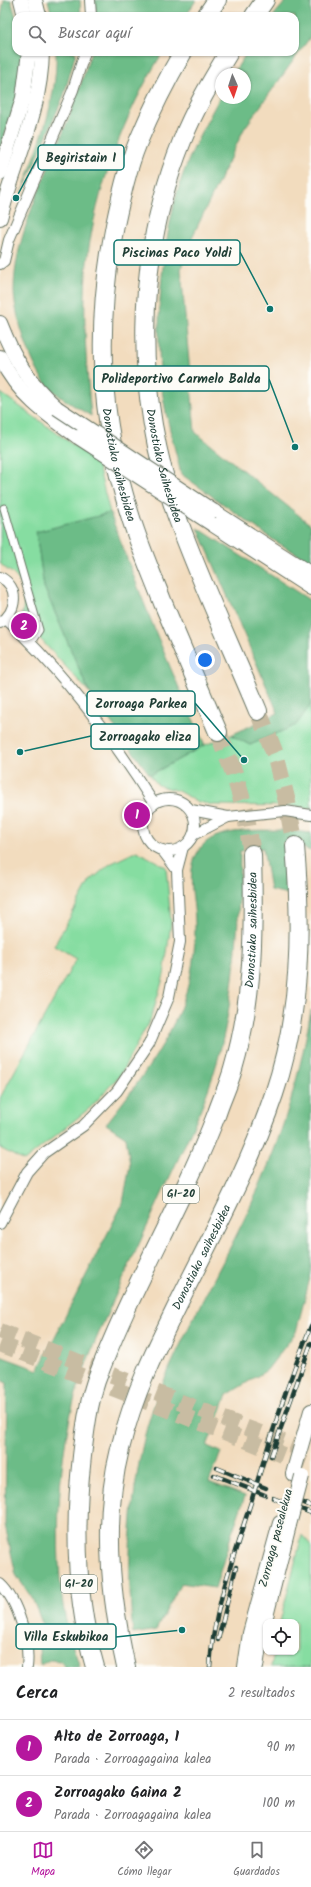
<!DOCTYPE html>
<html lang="es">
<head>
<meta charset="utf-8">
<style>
  :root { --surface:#fff; --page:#f2f2f2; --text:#202124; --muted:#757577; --line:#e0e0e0; --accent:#b5179e }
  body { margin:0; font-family:Kalam,sans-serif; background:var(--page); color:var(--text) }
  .controls { position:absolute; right:12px; bottom:12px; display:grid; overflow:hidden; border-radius:8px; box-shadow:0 1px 3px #0004 }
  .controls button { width:36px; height:36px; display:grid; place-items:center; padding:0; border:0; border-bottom:1px solid var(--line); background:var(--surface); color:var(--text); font:20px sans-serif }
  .compass { position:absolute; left:215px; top:68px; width:36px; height:36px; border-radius:50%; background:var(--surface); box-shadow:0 1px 3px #0004; rotate:177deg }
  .you { position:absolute; left:205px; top:660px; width:14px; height:14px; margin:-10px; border:3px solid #fff; border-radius:50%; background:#1a73e8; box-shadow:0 0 0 6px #1a73e833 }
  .badge { display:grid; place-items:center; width:26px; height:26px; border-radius:50%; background:var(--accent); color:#fff; font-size:13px; font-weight:700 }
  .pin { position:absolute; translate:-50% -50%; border:2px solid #fff; box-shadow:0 1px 4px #0006 }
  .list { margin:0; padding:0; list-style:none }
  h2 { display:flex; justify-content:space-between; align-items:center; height:52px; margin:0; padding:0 16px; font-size:17px }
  h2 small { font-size:13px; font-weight:400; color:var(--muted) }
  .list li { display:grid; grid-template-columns:26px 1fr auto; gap:12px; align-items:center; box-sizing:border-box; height:56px; padding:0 16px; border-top:1px solid var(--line) }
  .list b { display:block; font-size:15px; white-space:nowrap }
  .list p { margin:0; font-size:13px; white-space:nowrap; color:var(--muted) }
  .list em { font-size:13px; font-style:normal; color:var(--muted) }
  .icon { flex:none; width:22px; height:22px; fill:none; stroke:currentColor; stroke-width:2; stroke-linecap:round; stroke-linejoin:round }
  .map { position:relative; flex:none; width:311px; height:1667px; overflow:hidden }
  .search { position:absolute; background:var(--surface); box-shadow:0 1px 3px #0004; left:12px; right:12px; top:12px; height:44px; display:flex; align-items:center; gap:10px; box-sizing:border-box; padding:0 14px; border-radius:12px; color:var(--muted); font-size:15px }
  .sheet { height:164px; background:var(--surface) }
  nav { display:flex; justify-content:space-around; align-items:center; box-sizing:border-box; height:56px; border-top:1px solid var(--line); background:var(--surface); font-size:11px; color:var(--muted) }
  nav a { display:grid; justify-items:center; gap:2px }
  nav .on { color:var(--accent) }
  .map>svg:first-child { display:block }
  .green { fill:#86dda1; stroke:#528d6a }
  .forest { fill:#6cbc87; stroke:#467c5e }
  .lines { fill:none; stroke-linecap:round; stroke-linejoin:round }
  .primary-tunnel { stroke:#c8bca2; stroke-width:16; stroke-dasharray:16 8; stroke-linecap:butt }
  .motorway-tunnel { stroke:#c8bca2; stroke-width:18; stroke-dasharray:18 9; stroke-linecap:butt }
  .pedestrian-casing { stroke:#697564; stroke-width:9 }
  .minor-casing { stroke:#697564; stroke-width:12 }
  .secondary-casing { stroke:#697564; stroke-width:16 }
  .motorway-casing { stroke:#697564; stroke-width:20 }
  .pedestrian { stroke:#fff; stroke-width:7 }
  .minor { stroke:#fff; stroke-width:10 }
  .secondary { stroke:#fff; stroke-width:14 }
  .motorway { stroke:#fff; stroke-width:18 }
  .rail-casing { stroke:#1f3d34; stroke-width:4.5 }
  .rail { stroke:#fdfcf7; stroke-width:3; stroke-dasharray:9; stroke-linecap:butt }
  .secondary-bridge-casing { stroke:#697564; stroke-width:16; stroke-linecap:butt }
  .secondary-bridge { stroke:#fff; stroke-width:14 }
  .labels { text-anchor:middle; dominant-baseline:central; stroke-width:4; stroke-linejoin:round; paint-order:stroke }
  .shield { fill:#fdfcf7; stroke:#62766e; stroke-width:1 }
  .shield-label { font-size:11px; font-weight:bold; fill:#1f3d34 }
  .street-label { font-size:12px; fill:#1f3d34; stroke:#fdfcf7 }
  .leader { fill:none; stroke:#0f766e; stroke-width:1.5 }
  .callout-dot { fill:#0f766e; stroke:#fdfcf7; stroke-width:1.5 }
  .callout { fill:#fdfcf7; stroke:#0f766e; stroke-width:1.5 }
  .callout-label { font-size:13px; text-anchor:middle; font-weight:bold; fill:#1f3d34 }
</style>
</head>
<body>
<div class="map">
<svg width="311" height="1667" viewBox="0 0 311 1667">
  <rect width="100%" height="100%" fill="#fdfcf7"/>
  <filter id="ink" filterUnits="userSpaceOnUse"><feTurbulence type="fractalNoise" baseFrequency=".025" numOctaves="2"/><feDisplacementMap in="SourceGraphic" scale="8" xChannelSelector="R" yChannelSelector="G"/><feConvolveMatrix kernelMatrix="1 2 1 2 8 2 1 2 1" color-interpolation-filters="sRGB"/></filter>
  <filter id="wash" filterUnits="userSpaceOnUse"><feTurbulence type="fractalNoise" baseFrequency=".012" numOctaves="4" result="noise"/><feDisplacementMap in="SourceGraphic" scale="16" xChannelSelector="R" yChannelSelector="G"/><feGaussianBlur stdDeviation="0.9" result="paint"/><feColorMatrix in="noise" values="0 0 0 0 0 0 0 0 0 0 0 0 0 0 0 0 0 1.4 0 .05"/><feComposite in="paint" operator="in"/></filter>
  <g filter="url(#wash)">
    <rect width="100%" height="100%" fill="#f2dcbe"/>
    <g class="green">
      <path d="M 1,393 L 97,462 L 110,513 L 36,532 L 44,587 L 89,692 L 21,618 C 25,603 27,587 14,575 C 10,570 2,568 0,562 Z"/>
      <path d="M 311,704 L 311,809 L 295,806 L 214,805 L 198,802 L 178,791 L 158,785 L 150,775 L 205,745 L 231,735 L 250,745 L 296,725 Z"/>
      <path d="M 137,851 L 166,867 L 171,923 L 164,975 L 151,1018 L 120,1075 L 91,1107 L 24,1161 L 0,1148 L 0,1098 L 76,959 L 54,946 L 90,881 L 110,864 Z"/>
      <path d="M 302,1535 L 311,1545 L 311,1667 L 271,1667 L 274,1652 L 296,1652 L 296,1622 L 280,1622 Z"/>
    </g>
    <g class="forest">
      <path d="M 4,0 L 11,0 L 16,17 L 16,52 L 22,52 L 22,56 L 18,94 L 0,151 L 0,23 Z"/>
      <path d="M 48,0 L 80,0 L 81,16 L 52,16 Z"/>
      <path d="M 95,0 L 196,0 L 186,16 L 96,16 Z"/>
      <path d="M 287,0 L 311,0 L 311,36 L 244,129 L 187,248 L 181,269 L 195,432 L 311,525 L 311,562 L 275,541 L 181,474 C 173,440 162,405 160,370 C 156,313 163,237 180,183 C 190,152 206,123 221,95 L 221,98 L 245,98 L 245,74 L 233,74 L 247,52 L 295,52 L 295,16 L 273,16 Z"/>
      <path d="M 56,52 L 76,52 L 64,95 L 20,198 C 36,151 58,102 56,52 Z"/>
      <path d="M 91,52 L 163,52 C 125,112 95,191 87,262 C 82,313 86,365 91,416 C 75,406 55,396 43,380 C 30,361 14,313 14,291 C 14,243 37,196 55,152 C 69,119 81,86 91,52 Z"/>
      <path d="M 110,513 C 139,592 169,669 205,745 L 150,775 L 89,692 L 44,587 L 36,532 Z"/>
      <path d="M 198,528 L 311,601 L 311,704 L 296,725 L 250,745 L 231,735 L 278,713 Z"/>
      <path d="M 285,830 L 311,833 L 311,851 L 301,847 L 290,848 L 288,894 L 270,890 L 263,848 L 240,851 C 239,920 236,991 218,1059 C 206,1103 185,1144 166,1185 C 150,1220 134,1255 118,1290 C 102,1326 84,1363 74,1401 C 57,1464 52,1567 68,1630 C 71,1643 76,1655 80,1667 L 65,1667 L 60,1661 L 50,1660 L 40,1665 L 39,1647 L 43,1625 L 32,1598 L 16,1575 L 5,1525 L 7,1383 L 0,1380 L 0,1356 L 38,1370 L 123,1203 L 130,1165 L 126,1137 L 106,1124 C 146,1073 189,1018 194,951 C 195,942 195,933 195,924 C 195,897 183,867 203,845 C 220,827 262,831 285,830 Z"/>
      <path d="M 311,1010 L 311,1274 L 296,1332 L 267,1370 L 227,1395 L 207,1446 L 221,1452 L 209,1482 L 245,1496 L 231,1536 L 215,1588 L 181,1583 L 156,1630 L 133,1634 C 126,1568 130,1492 147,1427 C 156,1395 171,1365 185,1335 C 209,1286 237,1238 259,1187 C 284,1131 301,1071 311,1010 Z"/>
    </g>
  </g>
  <g filter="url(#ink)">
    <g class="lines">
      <g class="primary-tunnel">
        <path d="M 0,1331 L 311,1453"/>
        <path d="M 0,1344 L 311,1466"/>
      </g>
      <g class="motorway-tunnel">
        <path d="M 258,711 L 275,754 L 287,802 L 295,846"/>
        <path d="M 218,732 L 234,773 L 245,810 L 252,854"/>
      </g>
      <defs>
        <path id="pedestrian" d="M 4,508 L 39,630 L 31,642"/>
        <g id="minor">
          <path d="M 90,0 L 91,16"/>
          <path d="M 0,264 L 4,261 L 9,240 L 73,90 L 85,52"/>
          <path d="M 0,577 C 20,587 17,612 0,623"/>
          <path d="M 6,619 C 64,673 112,737 154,804"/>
          <circle cx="169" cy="825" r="26"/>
          <path d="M 191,810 L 228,817 L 285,811 L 311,815"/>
          <path d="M 193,835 L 228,817"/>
          <path d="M 162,850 L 177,870"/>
          <path d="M 0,1223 L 27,1172 L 44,1153 L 83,1126 L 117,1091 L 149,1044 L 169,997 L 180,942 L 177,870 L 183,847"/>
          <path d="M 0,1584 C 18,1600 30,1643 27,1667"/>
        </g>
        <g id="secondary">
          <path d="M 21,0 L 25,16"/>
          <path d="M 35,0 L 39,16"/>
          <path d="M 0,173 L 23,98 L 29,52"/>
          <path d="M 0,218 C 15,162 41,111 42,52"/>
          <path d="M 0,323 C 14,359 28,382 57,408"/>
          <path d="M 0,357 C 16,393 47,415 78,437"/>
          <path d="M 213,511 L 311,574"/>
          <path d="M 212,524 L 311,588"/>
          <path d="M 293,1474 L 311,1411"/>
          <path d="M 245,1667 L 250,1633 L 280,1523"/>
          <path d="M 256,1667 L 260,1640 L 289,1525"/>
        </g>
        <g id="motorway">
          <path d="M 206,16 L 217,0"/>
          <path d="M 254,16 L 265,0"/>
          <path id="s1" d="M 183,52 C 166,81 151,111 138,142 C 127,169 121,197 115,225 C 95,326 99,417 130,515 C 139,545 152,574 163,603 C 181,646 200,689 218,732"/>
          <path id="s2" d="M 229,52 C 212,80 194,110 182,141 C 134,261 134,393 176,514 C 200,581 231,646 258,711"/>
          <path id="s3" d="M 95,1667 C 75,1598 74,1527 82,1456 C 85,1431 88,1405 96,1381 C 130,1289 182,1205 217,1113 C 222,1098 229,1084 233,1069 C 254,998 254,927 252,854"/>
          <path id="s4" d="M 126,1667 C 110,1596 102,1520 120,1449 C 133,1394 158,1344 183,1294 C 216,1228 251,1163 274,1094 C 301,1015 302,928 295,846"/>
        </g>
      </defs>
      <use href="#pedestrian" class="pedestrian-casing"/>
      <use href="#minor" class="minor-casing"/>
      <use href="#secondary" class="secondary-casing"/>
      <use href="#motorway" class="motorway-casing"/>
      <use href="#pedestrian" class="pedestrian"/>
      <use href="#minor" class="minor"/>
      <use href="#secondary" class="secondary"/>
      <use href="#motorway" class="motorway"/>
      <defs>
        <g id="rail">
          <path d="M 271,1456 L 311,1343"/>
          <path d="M 217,1468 L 266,1488"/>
          <path d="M 214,1475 L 265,1495"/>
          <path d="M 290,1497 L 311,1506"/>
          <path d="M 273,1498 L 311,1513"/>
          <path d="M 218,1640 L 236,1567"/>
          <path d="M 210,1667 C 213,1610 234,1556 251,1502 C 269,1443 287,1383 311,1326"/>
        </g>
      </defs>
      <use href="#rail" class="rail-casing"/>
      <use href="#rail" class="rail"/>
      <defs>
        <g id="secondary-bridge">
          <path d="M 57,408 L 213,511"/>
          <path d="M 78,437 L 212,524"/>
          <path d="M 289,1525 L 302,1476"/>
        </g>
      </defs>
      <use href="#secondary-bridge" class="secondary-bridge-casing"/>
      <use href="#secondary-bridge" class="secondary-bridge"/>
    </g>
  </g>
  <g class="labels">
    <g class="shield">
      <rect x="163" y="1185" width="36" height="18" rx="3"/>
      <rect x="61" y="1575" width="36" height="18" rx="3"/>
    </g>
    <g class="shield-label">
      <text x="181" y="1194">GI-20</text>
      <text x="79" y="1584">GI-20</text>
    </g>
    <g class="street-label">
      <text stroke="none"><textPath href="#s1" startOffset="429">Donostiako saihesbidea</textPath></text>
      <text stroke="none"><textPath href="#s2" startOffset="432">Donostiako Saihesbidea</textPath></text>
      <text stroke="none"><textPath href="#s3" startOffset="771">Donostiako saihesbidea</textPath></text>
      <text stroke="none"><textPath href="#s4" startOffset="429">Donostiako saihesbidea</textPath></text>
      <text transform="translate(276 1538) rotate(-75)">Zorroaga pasealekua</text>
    </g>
  </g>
  <path class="leader" d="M16 198L38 157M270 309L240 252M295 447L269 379M244 760L195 703M20 752L91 736M182 1630L116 1637"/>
  <g class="callout-dot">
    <circle cx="16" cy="198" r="4"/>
    <circle cx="270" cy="309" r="4"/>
    <circle cx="295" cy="447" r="4"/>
    <circle cx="244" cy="760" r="4"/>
    <circle cx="20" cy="752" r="4"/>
    <circle cx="182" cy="1630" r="4"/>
  </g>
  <g class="callout">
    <rect x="38" y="145" width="86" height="25" rx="4"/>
    <rect x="114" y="240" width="126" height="25" rx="4"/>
    <rect x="94" y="366" width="175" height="25" rx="4"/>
    <rect x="87" y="691" width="108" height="25" rx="4"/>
    <rect x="91" y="724" width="108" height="25" rx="4"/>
    <rect x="16" y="1624" width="100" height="25" rx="4"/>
  </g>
  <g class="callout-label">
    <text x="81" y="162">Begiristain I</text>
    <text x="177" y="257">Piscinas Paco Yoldi</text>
    <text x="181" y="383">Polideportivo Carmelo Balda</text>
    <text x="141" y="708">Zorroaga Parkea</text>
    <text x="145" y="741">Zorroagako eliza</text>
    <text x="66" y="1641">Villa Eskubikoa</text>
  </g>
</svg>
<div class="controls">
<button><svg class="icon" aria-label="locate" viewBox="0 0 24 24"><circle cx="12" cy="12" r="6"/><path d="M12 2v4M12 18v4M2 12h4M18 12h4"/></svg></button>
</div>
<svg class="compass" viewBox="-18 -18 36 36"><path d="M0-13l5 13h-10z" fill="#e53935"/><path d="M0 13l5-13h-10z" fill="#757577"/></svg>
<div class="you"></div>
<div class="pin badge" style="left:137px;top:815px">1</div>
<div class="pin badge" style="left:24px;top:626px">2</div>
<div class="search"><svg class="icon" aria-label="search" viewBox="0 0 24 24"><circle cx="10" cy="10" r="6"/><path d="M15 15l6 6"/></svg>Buscar aquí</div>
</div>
<section class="sheet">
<h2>Cerca<small>2 resultados</small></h2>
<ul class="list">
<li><span class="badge">1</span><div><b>Alto de Zorroaga, 1</b><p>Parada · Zorroagagaina kalea</p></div><em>90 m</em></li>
<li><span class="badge">2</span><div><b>Zorroagako Gaina 2</b><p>Parada · Zorroagagaina kalea</p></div><em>100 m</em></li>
</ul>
</section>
<nav>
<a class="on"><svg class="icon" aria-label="map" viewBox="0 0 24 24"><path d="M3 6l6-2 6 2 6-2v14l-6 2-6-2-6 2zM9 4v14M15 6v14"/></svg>Mapa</a>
<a><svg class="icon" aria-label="directions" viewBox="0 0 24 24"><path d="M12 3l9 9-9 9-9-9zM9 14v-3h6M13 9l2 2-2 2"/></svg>Cómo llegar</a>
<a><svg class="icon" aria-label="saved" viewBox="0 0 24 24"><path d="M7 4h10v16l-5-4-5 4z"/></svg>Guardados</a>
</nav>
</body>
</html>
